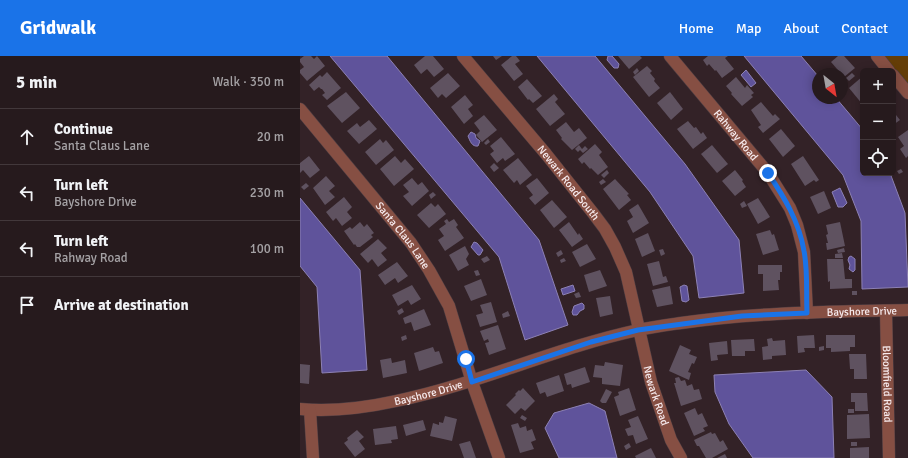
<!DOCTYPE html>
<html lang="en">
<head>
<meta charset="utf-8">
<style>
  :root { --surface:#261a1d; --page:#2e2326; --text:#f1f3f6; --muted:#a4a1a4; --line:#42383b; --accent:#1a73e8 }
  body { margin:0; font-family:Signika,sans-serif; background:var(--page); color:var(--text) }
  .controls { position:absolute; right:12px; top:12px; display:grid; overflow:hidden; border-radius:6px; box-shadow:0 2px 10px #0003 }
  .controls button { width:36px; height:36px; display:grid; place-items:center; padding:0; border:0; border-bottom:1px solid var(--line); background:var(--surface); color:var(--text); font:20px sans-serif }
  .compass { position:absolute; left:512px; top:12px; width:36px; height:36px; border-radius:50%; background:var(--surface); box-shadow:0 2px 10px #0003; rotate:149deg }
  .stop { position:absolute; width:12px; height:12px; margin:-9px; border:3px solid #1a73e8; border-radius:50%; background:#fff }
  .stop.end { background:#1a73e8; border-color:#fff; box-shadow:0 1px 4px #0008 }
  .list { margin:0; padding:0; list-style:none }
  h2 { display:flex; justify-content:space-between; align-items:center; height:52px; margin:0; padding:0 16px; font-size:17px }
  h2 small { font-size:13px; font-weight:400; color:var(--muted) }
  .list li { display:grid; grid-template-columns:26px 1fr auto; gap:12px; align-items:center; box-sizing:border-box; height:56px; padding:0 16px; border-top:1px solid var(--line) }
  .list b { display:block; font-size:15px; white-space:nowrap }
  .list p { margin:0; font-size:13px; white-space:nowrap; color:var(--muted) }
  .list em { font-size:13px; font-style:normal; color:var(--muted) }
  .icon { flex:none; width:22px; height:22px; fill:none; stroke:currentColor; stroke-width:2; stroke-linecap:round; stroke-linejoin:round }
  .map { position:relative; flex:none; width:608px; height:402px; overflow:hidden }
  header { display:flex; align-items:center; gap:24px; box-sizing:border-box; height:56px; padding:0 20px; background:var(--accent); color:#fff }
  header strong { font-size:19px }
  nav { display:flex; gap:22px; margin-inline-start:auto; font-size:14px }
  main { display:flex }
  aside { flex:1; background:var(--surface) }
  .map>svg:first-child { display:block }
  .green { fill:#643d07 }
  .water { fill:#5f539b; stroke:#8d81b4 }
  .building { fill:#5f5260 }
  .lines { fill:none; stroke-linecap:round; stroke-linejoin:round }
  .minor-casing { stroke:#4e3e43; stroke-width:13 }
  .minor { stroke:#864f43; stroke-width:12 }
  .route { stroke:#1a73e8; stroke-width:5 }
  .labels { text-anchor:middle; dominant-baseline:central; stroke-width:4; stroke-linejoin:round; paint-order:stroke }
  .street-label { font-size:11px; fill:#f7ebee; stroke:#29191e }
</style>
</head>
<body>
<header>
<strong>Gridwalk</strong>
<nav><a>Home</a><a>Map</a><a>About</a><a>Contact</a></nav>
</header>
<main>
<aside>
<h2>5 min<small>Walk · 350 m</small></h2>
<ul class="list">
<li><svg class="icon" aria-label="ahead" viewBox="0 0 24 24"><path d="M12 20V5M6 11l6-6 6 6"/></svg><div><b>Continue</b><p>Santa Claus Lane</p></div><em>20 m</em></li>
<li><svg class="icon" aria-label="left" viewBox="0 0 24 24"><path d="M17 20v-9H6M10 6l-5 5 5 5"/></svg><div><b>Turn left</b><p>Bayshore Drive</p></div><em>230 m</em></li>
<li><svg class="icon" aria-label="left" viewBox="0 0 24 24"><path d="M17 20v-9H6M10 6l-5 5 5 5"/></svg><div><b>Turn left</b><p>Rahway Road</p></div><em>100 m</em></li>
<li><svg class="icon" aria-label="arrive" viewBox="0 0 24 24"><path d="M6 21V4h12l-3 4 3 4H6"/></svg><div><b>Arrive at destination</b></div></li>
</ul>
</aside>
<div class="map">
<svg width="608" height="402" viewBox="0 0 608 402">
  <rect width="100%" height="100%" fill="#332227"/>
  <path class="green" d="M 576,0 L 608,0 L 608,39 Z"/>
  <g class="water">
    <path d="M 30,0 L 87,0 L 239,184 L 268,269 L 225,284 L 199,201 Z"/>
    <path d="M 237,0 L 295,0 L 385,108 L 439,184 L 444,237 L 399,242 L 393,200 L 350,136 Z"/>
    <path d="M 308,0 L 312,0 L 319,8 L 318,12 L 314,12 L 307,4 Z"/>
    <path d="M 444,0 L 501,0 L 518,20 L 518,42 L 536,42 L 563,74 L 563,117 L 590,117 L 605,157 L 608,231 L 562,233 L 561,165 L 543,119 Z"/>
    <path d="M 446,14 L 456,27 L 451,31 L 441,19 Z"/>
    <path d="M 171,76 L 175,78 L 176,82 L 180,85 L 178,90 C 172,91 170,85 168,80 Z"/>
    <path d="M 540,132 L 547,147 L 543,151 L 538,151 L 532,136 Z"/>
    <path d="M 0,142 L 60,214 L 67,314 L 22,317 L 17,231 L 0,210 Z"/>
    <path d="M 174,186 L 177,187 L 183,194 L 180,199 L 178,199 L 171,191 Z"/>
    <path d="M 551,200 L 555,203 L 555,214 L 553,216 L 549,213 L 550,209 L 548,204 L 549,201 Z"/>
    <path d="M 273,229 L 275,235 L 263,239 L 261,233 Z"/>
    <path d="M 384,229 L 387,230 L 389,244 L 386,246 L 382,245 L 380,231 Z"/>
    <path d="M 282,247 L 284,249 L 284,253 L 280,255 L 277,259 L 273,259 L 272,256 L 274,250 Z"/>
    <path d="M 506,314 L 532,341 L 534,402 L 453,402 L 429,368 L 415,336 L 414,319 Z"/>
    <path d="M 289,347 L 305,355 L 317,402 L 259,402 L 245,372 L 254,357 Z"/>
  </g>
  <g class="building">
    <path d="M 4,0 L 11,0 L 14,3 L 17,0 L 25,10 L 7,25 L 0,17 L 0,14 L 4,11 L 0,6 L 0,3 Z"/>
    <path d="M 125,0 L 133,0 L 144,13 L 134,21 L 127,13 L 121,18 L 114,9 Z"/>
    <path d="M 193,0 L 202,0 L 196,4 Z"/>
    <path d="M 212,0 L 216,0 L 220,5 L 215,8 L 223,18 L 214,25 L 201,9 Z"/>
    <path d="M 318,0 L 340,0 L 342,2 L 329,13 Z"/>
    <path d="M 408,0 L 428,0 L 425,2 L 434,13 L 422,22 L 416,14 L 415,15 L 409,8 L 407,10 L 403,4 Z"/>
    <path d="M 538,0 L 544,0 L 555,12 L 544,21 L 531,6 Z"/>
    <path d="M 347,10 L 352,15 L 350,17 L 355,23 L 354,25 L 360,32 L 349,41 L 333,21 Z"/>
    <path d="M 337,12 L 339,15 L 335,19 L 333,16 Z"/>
    <path d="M 27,16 L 41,32 L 27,44 L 22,39 L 25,37 L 22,33 L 21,33 L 19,31 L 14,35 L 9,29 L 20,19 L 22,21 Z"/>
    <path d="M 148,17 L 160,30 L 146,42 L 142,38 L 138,42 L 130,32 Z"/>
    <path d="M 552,17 L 555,20 L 549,25 L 546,22 Z"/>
    <path d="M 563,20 L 563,49 L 549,32 Z"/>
    <path d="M 436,21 L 445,32 L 447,29 L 454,37 L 451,39 L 453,41 L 442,50 L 431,38 L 432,37 L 426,30 Z"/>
    <path d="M 227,23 L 242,40 L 233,47 L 229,43 L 228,44 L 218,31 Z"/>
    <path d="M 46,36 L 60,52 L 42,67 L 27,50 Z"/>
    <path d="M 370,36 L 383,53 L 371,64 L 357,47 Z"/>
    <path d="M 254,38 L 258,43 L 255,46 L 265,58 L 250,70 L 236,53 Z"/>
    <path d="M 165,39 L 173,49 L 168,53 L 173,60 L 164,68 L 151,51 Z"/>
    <path d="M 461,46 L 473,60 L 475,58 L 480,63 L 463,77 L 458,71 L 461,69 L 451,54 Z"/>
    <path d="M 184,59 L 197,74 L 182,86 L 176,79 L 180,75 L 174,67 Z"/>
    <path d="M 593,59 L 595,61 L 596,59 L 600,64 L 593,69 Z"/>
    <path d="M 69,64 L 77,73 L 59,88 L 47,75 L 57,67 L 60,71 Z"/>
    <path d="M 388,65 L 394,72 L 396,71 L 401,78 L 403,76 L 407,82 L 393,93 L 377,73 Z"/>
    <path d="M 266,66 L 274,76 L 279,72 L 287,82 L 272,94 L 261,83 L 262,82 L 256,74 Z"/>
    <path d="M 481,73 L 495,90 L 483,101 L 469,83 Z"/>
    <path d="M 608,74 L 608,100 L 606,102 L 600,93 L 604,90 L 598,81 Z"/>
    <path d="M 201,81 L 215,98 L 205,105 L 203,102 L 197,107 L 190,98 L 194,95 L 190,90 Z"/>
    <path d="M 80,83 L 83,87 L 86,84 L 94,94 L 76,109 L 65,96 Z"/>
    <path d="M 188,83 L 190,86 L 186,89 L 184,87 Z"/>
    <path d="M 295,88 L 302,96 L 299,99 L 308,111 L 298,119 L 291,112 L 290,113 L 284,106 L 282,108 L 278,103 Z"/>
    <path d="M 279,89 L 282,93 L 285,90 L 288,93 L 283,97 L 280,94 L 278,96 L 275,93 Z"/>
    <path d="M 412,89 L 428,108 L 417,117 L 401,98 Z"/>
    <path d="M 9,100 L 20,114 L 10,122 L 3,114 L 0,117 L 0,107 Z"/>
    <path d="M 95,100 L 101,107 L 105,103 L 114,113 L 94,130 L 80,113 Z"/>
    <path d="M 503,100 L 519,124 L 516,126 L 514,124 L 505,130 L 491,108 Z"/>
    <path d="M 218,102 L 232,119 L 220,129 L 217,124 L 214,127 L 203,114 Z"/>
    <path d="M 194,107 L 199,112 L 194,116 L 190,111 Z"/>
    <path d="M 601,113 L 603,116 L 599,118 L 597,115 Z"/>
    <path d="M 307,114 L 309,117 L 304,122 L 301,119 Z"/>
    <path d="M 435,114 L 443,124 L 442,125 L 446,131 L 435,140 L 422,125 Z"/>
    <path d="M 26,120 L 35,130 L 29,135 L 35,141 L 25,149 L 13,132 Z"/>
    <path d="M 112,122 L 118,129 L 122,126 L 129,135 L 112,150 L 103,140 L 109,136 L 103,129 Z"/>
    <path d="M 237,122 L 249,137 L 235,149 L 229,142 L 233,139 L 226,130 Z"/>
    <path d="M 303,123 L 306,126 L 301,129 L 299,126 Z"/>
    <path d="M 315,123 L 329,138 L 327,139 L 331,144 L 319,154 L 303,133 Z"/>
    <path d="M 6,127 L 9,130 L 4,134 L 1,131 Z"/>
    <path d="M 524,135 L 531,152 L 518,158 L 510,141 Z"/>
    <path d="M 133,136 L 136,139 L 131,143 L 129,139 Z"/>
    <path d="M 44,141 L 52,151 L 47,156 L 52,162 L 42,170 L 36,162 L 33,165 L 26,156 Z"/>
    <path d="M 458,142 L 470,161 L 458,168 L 447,148 Z"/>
    <path d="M 252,144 L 267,161 L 254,172 L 240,154 Z"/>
    <path d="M 444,145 L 447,150 L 442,152 L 440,148 Z"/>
    <path d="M 131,147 L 135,151 L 138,148 L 146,158 L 129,172 L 117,159 Z"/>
    <path d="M 338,148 L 349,167 L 333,177 L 327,165 L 333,161 L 329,154 Z"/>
    <path d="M 147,163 L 149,166 L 154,163 L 158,169 L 156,171 L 164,182 L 145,195 L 138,184 L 144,180 L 139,173 L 146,168 L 144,165 Z"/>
    <path d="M 60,166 L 64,171 L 67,168 L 74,177 L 71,179 L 73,181 L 60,191 L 57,191 L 55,188 L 54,189 L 44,175 L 50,171 L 52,173 Z"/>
    <path d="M 269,166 L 278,179 L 279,177 L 283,183 L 272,191 L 259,174 Z"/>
    <path d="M 540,166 L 545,190 L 527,194 L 526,187 L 528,187 L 526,179 L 528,178 L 526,169 Z"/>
    <path d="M 470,174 L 472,179 L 474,178 L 479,194 L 463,199 L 456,178 Z"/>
    <path d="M 348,177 L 355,195 L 342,201 L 335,183 Z"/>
    <path d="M 78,183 L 87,192 L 81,197 L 87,204 L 78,211 L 72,203 L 68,207 L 60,198 Z"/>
    <path d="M 287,188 L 296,203 L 280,211 L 272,196 Z"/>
    <path d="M 165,190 L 169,198 L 166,203 L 169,209 L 158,215 L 149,199 Z"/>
    <path d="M 544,192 L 545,196 L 538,197 L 537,194 Z"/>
    <path d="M 363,193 L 365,198 L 361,200 L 359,194 Z"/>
    <path d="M 261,194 L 263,198 L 258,201 L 256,197 Z"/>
    <path d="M 542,197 L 543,202 L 535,202 L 535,198 Z"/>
    <path d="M 187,200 L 190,204 L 184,207 L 181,203 Z"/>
    <path d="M 264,202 L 266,205 L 261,207 L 260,204 Z"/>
    <path d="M 527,203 L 543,203 L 545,223 L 552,223 L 552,232 L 530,233 L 530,225 L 528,226 Z"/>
    <path d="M 359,205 L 363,221 L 366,220 L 368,226 L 353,230 L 347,208 Z"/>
    <path d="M 97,206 L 108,220 L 98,227 L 95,222 L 85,229 L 78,219 Z"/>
    <path d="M 458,209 L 482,209 L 482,216 L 480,216 L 480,224 L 478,224 L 479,234 L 463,235 L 463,218 L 458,218 Z"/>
    <path d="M 178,214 L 180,219 L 176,220 L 174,215 Z"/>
    <path d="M 300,214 L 307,230 L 289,236 L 284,219 Z"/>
    <path d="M 181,223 L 187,239 L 171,245 L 164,230 Z"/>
    <path d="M 112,229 L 121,243 L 111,249 L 108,244 L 98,250 L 92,239 Z"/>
    <path d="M 370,230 L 373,248 L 357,251 L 352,234 Z"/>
    <rect x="552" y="235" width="5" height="4"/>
    <path d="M 279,236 L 281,241 L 276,242 L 274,238 Z"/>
    <path d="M 310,240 L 313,258 L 300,261 L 296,242 Z"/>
    <path d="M 191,246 L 197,266 L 180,271 L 176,259 L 183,257 L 180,249 Z"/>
    <path d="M 102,252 L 104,256 L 99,259 L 97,255 Z"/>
    <path d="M 124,253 L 131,269 L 114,275 L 111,266 L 105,268 L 103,262 Z"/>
    <path d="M 208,255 L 210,260 L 203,262 L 202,258 Z"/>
    <path d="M 198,269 L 206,293 L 189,299 L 185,287 L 189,286 L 188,283 L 184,285 L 180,275 Z"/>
    <path d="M 106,279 L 107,283 L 102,285 L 101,281 Z"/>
    <path d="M 514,279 L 515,292 L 504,292 L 505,296 L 498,297 L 497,280 Z"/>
    <path d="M 526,279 L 555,279 L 555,291 L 550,291 L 550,295 L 531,296 L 531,292 L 526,292 Z"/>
    <path d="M 472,282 L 473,285 L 485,284 L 486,299 L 472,300 L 472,303 L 463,304 L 462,291 L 468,290 L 467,283 Z"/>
    <path d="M 454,283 L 455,295 L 445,295 L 445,300 L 432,300 L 431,284 Z"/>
    <path d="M 427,285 L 428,298 L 417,299 L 418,304 L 411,305 L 409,287 Z"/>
    <path d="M 380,289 L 391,294 L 389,298 L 397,301 L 394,308 L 392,307 L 388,316 L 391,317 L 389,324 L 369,315 Z"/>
    <path d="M 524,290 L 524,294 L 519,295 L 519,291 Z"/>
    <path d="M 133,291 L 135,296 L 139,295 L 143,307 L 119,315 L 114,297 Z"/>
    <path d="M 549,298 L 566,298 L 567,323 L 554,323 L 554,313 L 550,313 Z"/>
    <path d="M 91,302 L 92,307 L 105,304 L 107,317 L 83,322 L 80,304 Z"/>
    <path d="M 305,306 L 323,309 L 320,330 L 302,328 L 302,322 L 293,321 L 295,309 L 304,310 Z"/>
    <path d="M 0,308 L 10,309 L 9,328 L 0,327 Z"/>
    <path d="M 285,311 L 290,326 L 272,332 L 271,328 L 267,329 L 264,318 Z"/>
    <path d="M 259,319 L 264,335 L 247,341 L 245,336 L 240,338 L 236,327 Z"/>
    <path d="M 379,321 L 381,325 L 385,324 L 387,330 L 392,328 L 394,334 L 399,333 L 402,343 L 381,350 L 374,327 L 376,327 L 375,322 Z"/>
    <path d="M 223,332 L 235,345 L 225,355 L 221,352 L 215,358 L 206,349 L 216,339 L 215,338 L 219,334 L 220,335 Z"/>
    <path d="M 329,332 L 336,354 L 320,360 L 314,341 L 319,339 L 318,336 Z"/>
    <path d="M 306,333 L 312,336 L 306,347 L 302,347 L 300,345 Z"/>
    <path d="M 551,337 L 567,337 L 568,355 L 555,355 L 555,346 L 551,346 Z"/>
    <path d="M 395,352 L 398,359 L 402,357 L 408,370 L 403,372 L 405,375 L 394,380 L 384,357 Z"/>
    <rect x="548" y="353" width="6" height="4"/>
    <path d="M 569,358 L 570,382 L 547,383 L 547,359 Z"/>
    <path d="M 222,359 L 227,362 L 225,365 L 220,362 Z"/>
    <path d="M 145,360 L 157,363 L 152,385 L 130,380 L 133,367 L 139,369 L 139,366 L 143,367 Z"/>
    <path d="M 338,360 L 348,383 L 336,388 L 333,379 L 328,380 L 325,373 L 331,371 L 328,364 Z"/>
    <path d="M 123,364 L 126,374 L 106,380 L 103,369 Z"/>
    <path d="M 218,367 L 220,372 L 226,370 L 227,375 L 232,373 L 236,384 L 231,386 L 234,393 L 220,397 L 211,369 Z"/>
    <path d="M 96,370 L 98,383 L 91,384 L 92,387 L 75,389 L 73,373 Z"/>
    <path d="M 57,374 L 64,381 L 59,385 L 65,393 L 55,401 L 44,387 L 48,384 L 47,382 Z"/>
    <path d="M 411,376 L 412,378 L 415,377 L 420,386 L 423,384 L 428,393 L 412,402 L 406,402 L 399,390 L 397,390 L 394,384 Z"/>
    <path d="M 170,385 L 176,402 L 164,402 L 159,388 Z"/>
    <rect x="551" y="386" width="6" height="4"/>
    <path d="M 329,387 L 331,391 L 326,394 L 324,390 Z"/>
    <path d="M 569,391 L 569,402 L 550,402 L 550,392 Z"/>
    <path d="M 351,392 L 356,402 L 336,402 L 335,400 Z"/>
    <path d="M 425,398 L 427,402 L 417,402 Z"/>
  </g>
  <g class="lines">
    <defs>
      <g id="minor">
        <path id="s1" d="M 163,0 L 246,98 L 293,157 L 305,173 L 315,191 L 326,216 L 351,326 L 371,384 L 381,402"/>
        <path id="s2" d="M 370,0 L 468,117 L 490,152 L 497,169 L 504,196 L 507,257"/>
        <path d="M 577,0 L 589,15"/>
        <path d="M 593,19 L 608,37"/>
        <path id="s3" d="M 0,53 L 111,187 L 129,214 L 149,250 L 172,326 L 199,402"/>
        <path id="s4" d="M 586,255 L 589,402"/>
        <path id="s5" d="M 0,353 C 32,356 64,352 96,345 C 178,328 255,292 338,274 C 352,271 367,269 381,267 C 456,256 532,256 608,254"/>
        <path d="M 10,354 L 13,402"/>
      </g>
    </defs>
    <use href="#minor" class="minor-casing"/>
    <use href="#minor" class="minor"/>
  </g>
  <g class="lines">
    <path class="route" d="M 166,303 L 172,326 L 291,286 L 338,274 L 442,260 L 507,257 C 506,236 508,215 504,195 C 499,165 484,141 468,117"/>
  </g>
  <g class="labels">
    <g class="street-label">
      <text stroke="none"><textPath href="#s2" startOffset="103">Rahway Road</textPath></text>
      <text stroke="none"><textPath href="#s1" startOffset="165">Newark Road South</textPath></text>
      <text stroke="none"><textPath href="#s3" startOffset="163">Santa Claus Lane</textPath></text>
      <text stroke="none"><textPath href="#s5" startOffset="574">Bayshore Drive</textPath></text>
      <text stroke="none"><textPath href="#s4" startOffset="73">Bloomfield Road</textPath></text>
      <text stroke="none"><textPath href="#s5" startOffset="130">Bayshore Drive</textPath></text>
      <text stroke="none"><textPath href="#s1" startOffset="399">Newark Road</textPath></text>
    </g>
  </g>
</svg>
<div class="controls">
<button>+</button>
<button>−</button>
<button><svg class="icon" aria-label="locate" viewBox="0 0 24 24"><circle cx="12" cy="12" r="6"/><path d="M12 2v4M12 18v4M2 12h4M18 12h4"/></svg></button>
</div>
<svg class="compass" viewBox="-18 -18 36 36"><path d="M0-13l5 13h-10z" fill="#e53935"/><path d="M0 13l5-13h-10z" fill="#a4a1a4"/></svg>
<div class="stop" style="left:166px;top:303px"></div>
<div class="stop end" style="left:468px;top:117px"></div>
</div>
</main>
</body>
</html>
